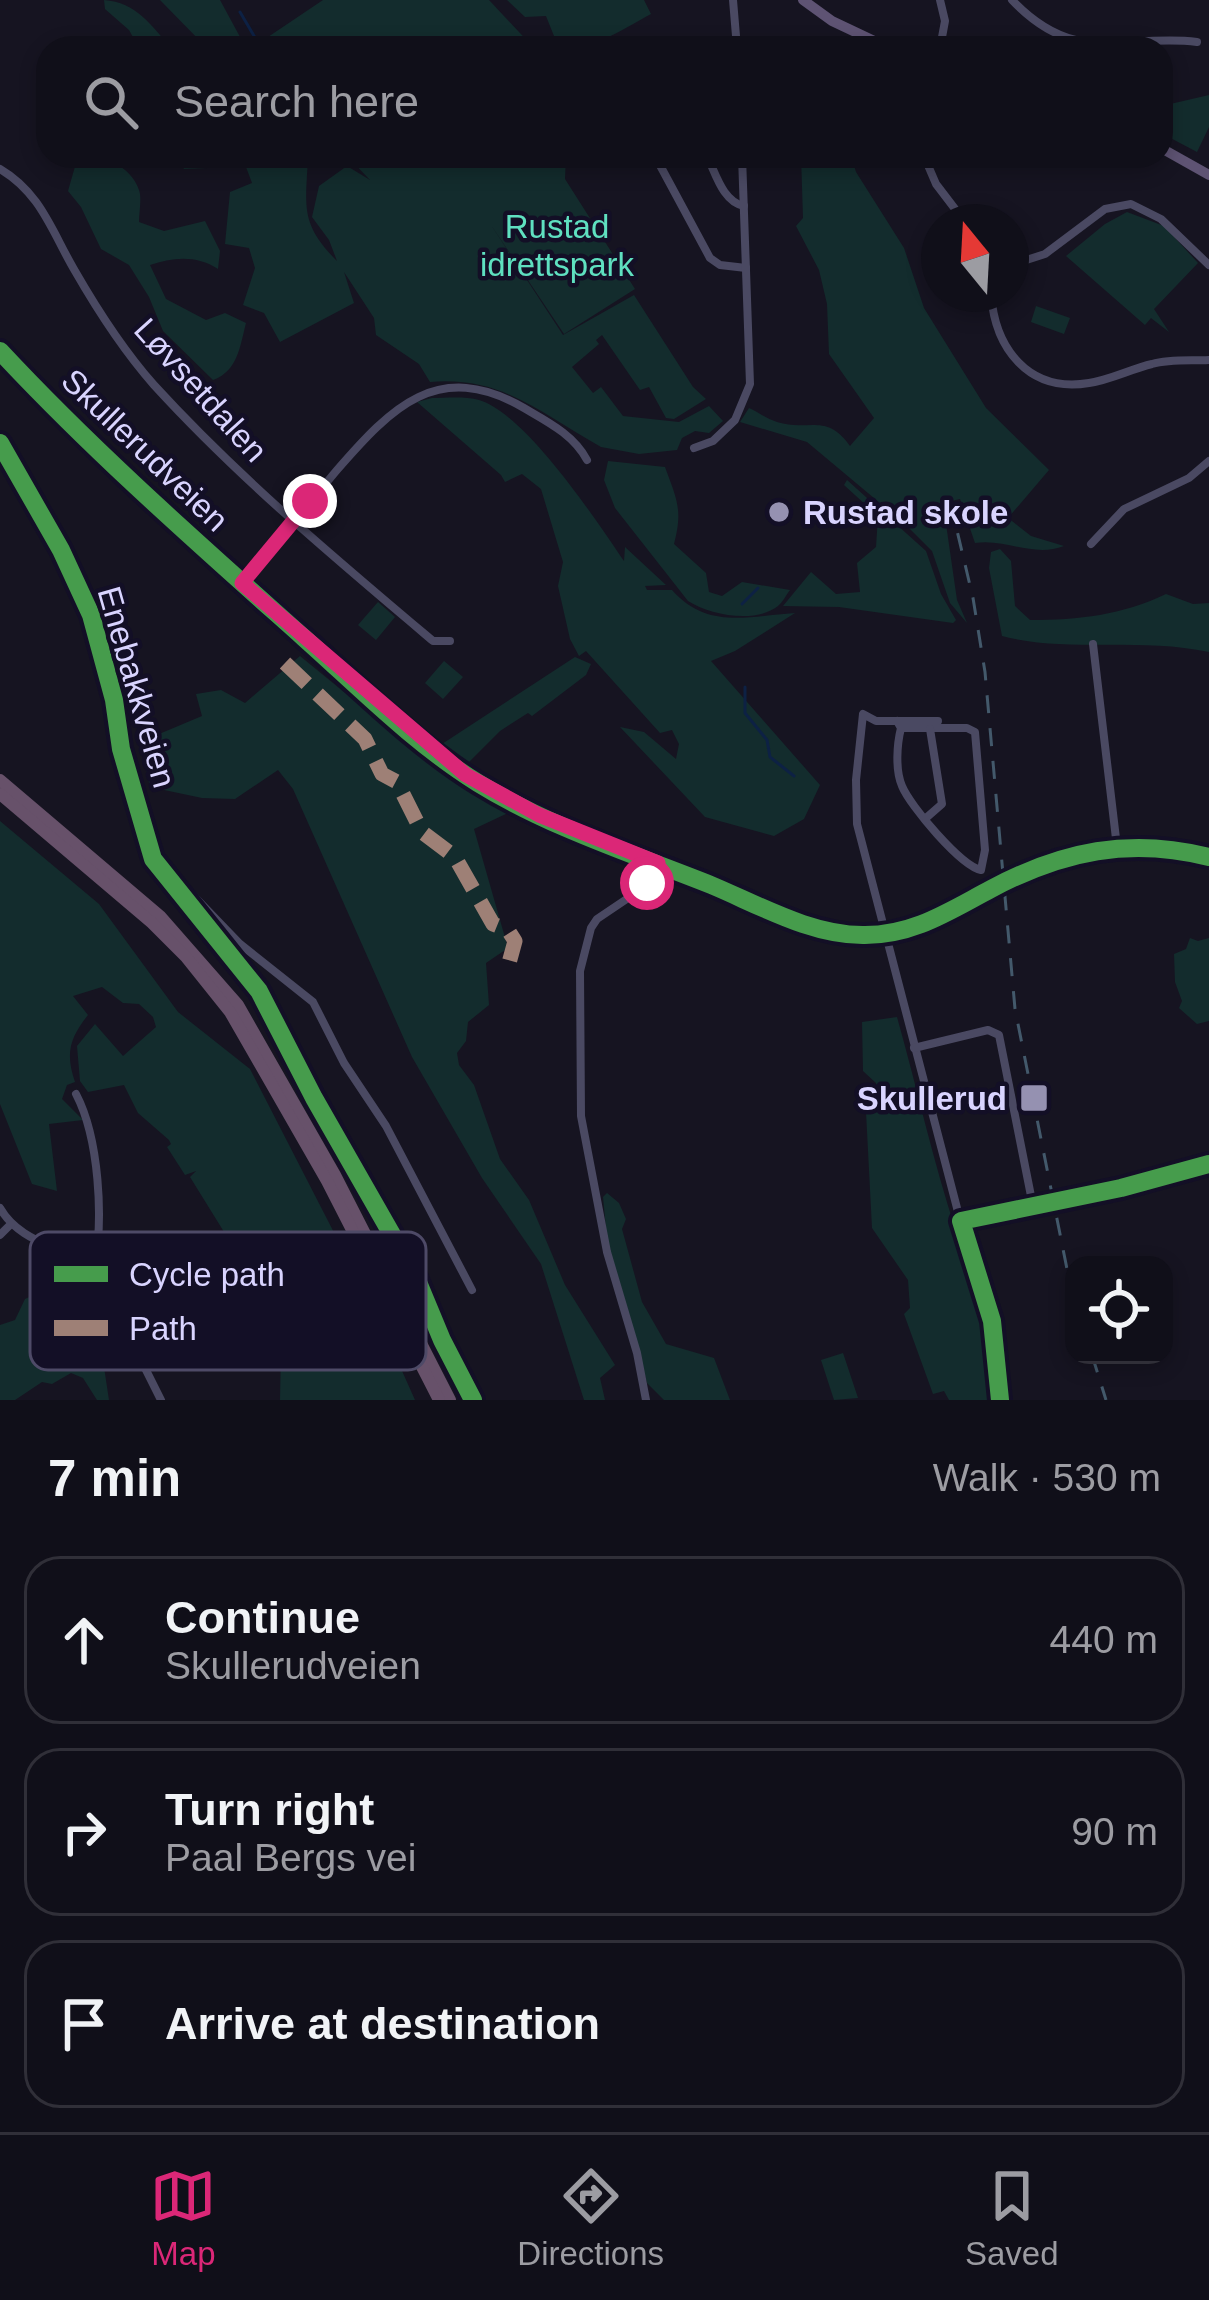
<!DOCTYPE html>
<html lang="en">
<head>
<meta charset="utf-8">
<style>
  :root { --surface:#100f19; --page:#191822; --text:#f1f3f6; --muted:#9c9ca2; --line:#302f38; --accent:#db2777 }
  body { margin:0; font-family:Arial,sans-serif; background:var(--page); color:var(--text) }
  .controls { position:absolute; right:36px; bottom:36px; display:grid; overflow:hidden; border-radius:24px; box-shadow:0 6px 18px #0003 }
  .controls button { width:108px; height:108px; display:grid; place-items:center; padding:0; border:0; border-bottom:3px solid var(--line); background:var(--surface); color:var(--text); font:60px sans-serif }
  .compass { position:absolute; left:921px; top:204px; width:108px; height:108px; border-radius:50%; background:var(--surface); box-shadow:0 6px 18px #0003; rotate:342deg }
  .stop { position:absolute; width:36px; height:36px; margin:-27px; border:9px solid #db2777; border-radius:50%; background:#fff }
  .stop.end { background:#db2777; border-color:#fff; box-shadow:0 3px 12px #0008 }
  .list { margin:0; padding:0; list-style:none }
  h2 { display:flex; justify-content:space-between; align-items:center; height:156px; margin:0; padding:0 48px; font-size:51px }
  h2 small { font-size:39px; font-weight:400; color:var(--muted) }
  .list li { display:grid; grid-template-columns:78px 1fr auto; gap:36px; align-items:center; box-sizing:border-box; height:168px; margin:0 24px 24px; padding:0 24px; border:3px solid var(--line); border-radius:36px }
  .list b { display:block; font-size:45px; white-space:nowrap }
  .list p { margin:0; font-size:39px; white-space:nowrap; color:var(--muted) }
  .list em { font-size:39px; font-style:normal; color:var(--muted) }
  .icon { flex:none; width:66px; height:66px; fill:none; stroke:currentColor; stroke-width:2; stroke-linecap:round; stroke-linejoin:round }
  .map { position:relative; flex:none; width:1209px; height:1400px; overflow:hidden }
  .search { position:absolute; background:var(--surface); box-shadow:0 6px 18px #0003; left:36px; right:36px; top:36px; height:132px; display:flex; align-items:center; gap:30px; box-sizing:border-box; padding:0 42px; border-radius:36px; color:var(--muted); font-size:45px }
  .sheet { height:732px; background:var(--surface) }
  nav { display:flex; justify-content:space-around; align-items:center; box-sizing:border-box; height:168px; border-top:3px solid var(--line); background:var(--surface); font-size:33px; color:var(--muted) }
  nav a { display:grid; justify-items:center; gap:6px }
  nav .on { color:var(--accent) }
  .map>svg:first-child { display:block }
  .green { fill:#132c2d }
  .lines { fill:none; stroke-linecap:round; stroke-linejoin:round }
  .stream { stroke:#0d2144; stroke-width:3 }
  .minor { stroke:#4a4962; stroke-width:8 }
  .major { stroke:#5e5373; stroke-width:10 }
  .highway { stroke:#67516a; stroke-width:12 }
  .rail { stroke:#43596b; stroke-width:3; stroke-dasharray:18 15; stroke-linecap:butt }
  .major-bridge { stroke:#5e5373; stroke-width:10 }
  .quiet { stroke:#9e8076; stroke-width:15; stroke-dasharray:30 15; stroke-linecap:butt }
  .cycleway-casing { stroke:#130f26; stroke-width:26 }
  .cycleway { stroke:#469c4c; stroke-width:18 }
  .route { stroke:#db2777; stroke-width:15 }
  .poi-dot { fill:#9591b1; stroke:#130f26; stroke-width:4.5 }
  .labels { text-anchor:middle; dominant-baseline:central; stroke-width:9; stroke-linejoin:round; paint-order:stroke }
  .park-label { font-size:33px; fill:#5fe0c0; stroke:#130f26 }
  .street-label { font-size:33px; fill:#d9d4ff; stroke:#130f26 }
  .poi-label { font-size:33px; font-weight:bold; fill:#d9d4ff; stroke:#130f26; text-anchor:start }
  .key { fill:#130f26; stroke:#4e4a67; stroke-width:3 }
  .key-label { font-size:33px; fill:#d9d4ff }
</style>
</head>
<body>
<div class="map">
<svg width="1209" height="1400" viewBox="0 0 1209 1400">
  <rect width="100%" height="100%" fill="#161421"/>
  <g class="green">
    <path d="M 104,0 C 136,2 152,26 171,48 L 139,48 L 129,30 L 105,9 Z"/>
    <path d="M 160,0 L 220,0 L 246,48 L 207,48 Z"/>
    <path d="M 323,0 L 489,0 L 534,48 L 270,48 L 265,39 Z"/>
    <path d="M 507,0 L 644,0 L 651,14 C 623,29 591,52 558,46 L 546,16 L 525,17 Z"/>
    <path d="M 1209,95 L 1209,127 L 1197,152 L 1161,133 L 1161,116 L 1166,105 Z"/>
    <path d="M 78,156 C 102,156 130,164 139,190 C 142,198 139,213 139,222 L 164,231 L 205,221 L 220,251 L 218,269 C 197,255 173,257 150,265 L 166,299 L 206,320 L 225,313 L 246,323 C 240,346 238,371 213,380 L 163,331 L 149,297 L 129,265 L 101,249 L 81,207 L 68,191 Z"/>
    <path d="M 177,156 L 308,156 C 306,206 299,223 337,261 L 329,240 L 312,217 L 319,186 L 347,166 L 370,180 L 347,156 L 566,156 L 565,179 L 635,289 L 564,334 L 491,225 L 563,335 L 634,295 L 693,387 L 706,399 L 674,419 L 666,418 L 649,387 L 640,390 L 602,335 L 596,340 L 599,344 L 572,367 L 593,393 L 601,387 L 623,416 L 679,422 L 709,406 L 723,421 L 709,433 L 695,431 L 682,438 L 677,450 L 639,454 L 601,447 C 540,413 503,376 430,382 L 419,364 L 376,335 L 374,318 L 344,272 L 354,303 L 280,342 L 264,313 L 243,305 L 255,268 L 249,248 L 225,244 L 230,192 L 252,183 L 246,167 L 222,158 L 207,168 L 184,169 Z"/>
    <path d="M 801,156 L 851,156 L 856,172 L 904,248 L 924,308 L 986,408 L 1049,470 L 1008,518 L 1031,536 L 1064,546 C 1033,558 1005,538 975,543 L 960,499 L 943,503 L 957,600 L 967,623 L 950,603 L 932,551 L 905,524 L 807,442 L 740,422 L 749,408 C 758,412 767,419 777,422 C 807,432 827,412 850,446 L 874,418 L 829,354 L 827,304 L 819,270 L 796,226 L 803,218 Z"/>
    <path d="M 1127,212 L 1164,226 L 1198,263 L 1154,309 L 1169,332 L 1151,318 L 1145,325 L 1066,256 L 1105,224 Z"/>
    <path d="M 1036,306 L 1070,318 L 1064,334 L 1031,322 Z"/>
    <path d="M 432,398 C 446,398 465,396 479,400 C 526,414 596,520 624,561 L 625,547 L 666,585 L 645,586 L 647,590 L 672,590 C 707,630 749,616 795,613 L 735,651 L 711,661 L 820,785 L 804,819 L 774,836 L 705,817 L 620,727 L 644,732 L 676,759 L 679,744 L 672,730 L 660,733 L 586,651 L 579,656 L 570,639 L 558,586 L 563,562 L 541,489 L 522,474 L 505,482 L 501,475 L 417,402 Z"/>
    <path d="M 608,461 L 665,467 C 677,500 683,510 674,544 L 706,573 L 709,592 L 722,596 L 742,582 L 790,590 C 786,595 783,602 778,606 C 755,624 710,615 688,601 L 615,508 L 604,480 Z"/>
    <path d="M 847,480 L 926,551 L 941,594 L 956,620 L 953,623 L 839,607 L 783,606 L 811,572 L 836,594 L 860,592 L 857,563 L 876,547 L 878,516 L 844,485 Z"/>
    <path d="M 1000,549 L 1011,561 L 1015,606 L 1030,620 C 1079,620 1122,615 1166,594 L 1193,604 L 1209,603 L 1209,652 C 1138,637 1067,653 1002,636 L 989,568 L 991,552 Z"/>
    <path d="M 378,602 L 395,617 L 376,640 L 358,625 Z"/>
    <path d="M 300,656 L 443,773 L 510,812 L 474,829 L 508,948 L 486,963 L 489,1005 L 468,1022 L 466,1041 L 457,1053 L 459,1065 L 474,1085 L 500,1159 L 529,1200 L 565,1285 L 615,1365 L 600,1378 L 605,1400 L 584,1400 L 541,1264 L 482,1178 L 412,1057 L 293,789 L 278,770 L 235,799 L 202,798 L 150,787 L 140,742 L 202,716 L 196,694 L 221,690 L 245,703 Z"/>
    <path d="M 575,657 L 591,664 L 586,675 L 532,716 L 528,713 L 500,731 L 467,764 L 442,744 Z"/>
    <path d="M 444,661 L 463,677 L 443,699 L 425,683 Z"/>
    <path d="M 0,821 L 99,904 L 178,1012 L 250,1069 L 382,1326 L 415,1400 L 280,1400 L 281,1349 L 232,1271 L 229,1240 L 190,1177 L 196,1171 L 185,1175 L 167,1147 L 171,1144 L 169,1140 L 138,1113 L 124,1085 L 88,1092 L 80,1081 L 77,1046 L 95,1024 L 123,1056 L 156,1027 L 153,1017 L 139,1004 L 123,1003 L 102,987 L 73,996 L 88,1015 C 70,1038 65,1053 75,1082 L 67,1085 L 62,1099 L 83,1120 L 49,1124 L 57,1191 L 32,1184 L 0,1104 Z"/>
    <path d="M 1190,938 L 1198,941 L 1209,938 L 1209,1021 L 1197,1024 L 1179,1008 L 1182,1001 L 1175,982 L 1174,954 L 1186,949 Z"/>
    <path d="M 897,1017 C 917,1088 933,1161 956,1231 C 975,1290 998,1335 992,1400 L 949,1400 L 944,1391 L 933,1394 L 904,1314 L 910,1308 L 908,1280 L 872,1228 L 866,1112 L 878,1092 L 876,1083 L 863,1071 L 862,1022 Z"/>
    <path d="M 607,1193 L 619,1203 L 626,1219 L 622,1229 L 642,1302 L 666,1344 L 714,1358 L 730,1400 L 664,1400 L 647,1383 L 607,1239 L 603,1197 Z"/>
    <path d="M 69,1262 C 98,1276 106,1300 118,1328 L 102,1354 L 109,1400 L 97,1400 L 83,1378 L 71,1373 L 52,1384 L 42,1382 L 15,1400 L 0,1400 L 0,1325 L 15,1320 L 25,1299 L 57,1284 L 61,1270 Z"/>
    <path d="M 843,1353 L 858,1398 L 834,1400 L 821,1360 Z"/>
  </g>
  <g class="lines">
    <g class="stream">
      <path d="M 240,12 L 260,46"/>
      <path d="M 742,604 L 758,588"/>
      <path d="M 745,687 L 745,713 L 767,740 L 770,757 L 794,776"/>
    </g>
    <g class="minor">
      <path d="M 733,0 L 737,48"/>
      <path d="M 1012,0 C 1077,68 1122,33 1197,42"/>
      <path d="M 940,48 L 945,21 L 940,0"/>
      <path d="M 655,156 L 710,258 L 720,265 L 746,268"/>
      <path d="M 707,156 C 716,174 723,202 744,206"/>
      <path d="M 924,156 L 936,184 L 965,222"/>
      <path d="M 0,169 C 41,193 52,232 75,271 C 98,311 123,350 154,385 C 239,478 337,560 433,641 L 450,641"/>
      <path d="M 1011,265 L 1045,254 L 1105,209 L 1131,204 L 1161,219 L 1209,265"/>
      <path d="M 991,294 C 995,348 1028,393 1089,383 C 1110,380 1131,369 1152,364 C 1170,359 1190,361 1209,360"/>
      <path d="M 0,443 L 61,550 L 91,615 L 114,700 L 128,773 L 164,865 L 240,944 L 313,1002 L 344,1063 L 386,1126 L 472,1290"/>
      <path d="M 694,448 L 713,441 L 735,420 L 750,384 L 742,156"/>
      <path d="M 1091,544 L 1124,509 L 1189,478 L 1209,461"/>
      <path d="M 242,583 C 276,547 305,508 337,470 C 391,408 438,358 524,408 C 548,422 574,435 587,460"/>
      <path d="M 1093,644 L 1117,847"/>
      <path d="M 897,721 L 901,728 C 897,744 895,770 902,786 C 910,806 961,866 981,870 L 985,850 L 975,732 L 967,728 L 901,728"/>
      <path d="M 938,721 L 876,721 L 863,714 L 856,780 L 857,824 L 963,1231 L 992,1321 L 1000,1400"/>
      <path d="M 926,818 L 942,804 L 930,729"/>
      <path d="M 914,1048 L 988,1030 L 999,1035 L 1033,1206"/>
      <path d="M 76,1094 C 99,1138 104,1219 94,1268"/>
      <path d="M 0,1208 C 21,1245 68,1247 98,1274 L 161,1400"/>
      <path d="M 961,1221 L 1121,1188 L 1209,1164"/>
      <path d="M 0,1235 L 11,1224"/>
      <path d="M 646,1400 L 637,1353 L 607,1252 L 581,1116 L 580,971 L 591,928 L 597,919 L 643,888 L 658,863"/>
    </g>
    <g class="major">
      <path d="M 803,0 L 832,21 L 889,48"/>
      <path d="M 1161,148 L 1209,175"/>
      <path d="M 0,351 L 157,508 L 466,775 L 554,821 L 835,933 C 900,943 943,914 998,885"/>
      <path d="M 1011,879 C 1074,846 1140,839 1209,857"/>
    </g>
    <g class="highway">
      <path d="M 0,780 L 160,916 L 238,1005 L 335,1175 L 450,1400"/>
      <path d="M 0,794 L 152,923 L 186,957 L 230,1012 L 327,1181 L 439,1400"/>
    </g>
    <g class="rail">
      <path d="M 950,501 L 973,598 L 985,672 L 1015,1009 L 1074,1304"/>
      <path d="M 1092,1355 L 1106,1400"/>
    </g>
    <path class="major-bridge" d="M 998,885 L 1011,879"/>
    <path class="quiet" d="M 285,663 L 365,739 L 382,774 L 397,782 L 422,832 L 455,857 L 493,924 L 508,930 L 515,941 L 509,963"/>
    <defs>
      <g id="cycleway">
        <path d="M 0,351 C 95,453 200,545 304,638 C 359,687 415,744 478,783 C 549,827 633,854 711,885 C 759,905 812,936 865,935 C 914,935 949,911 991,889 C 1062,851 1130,837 1209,857"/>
        <path d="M 0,443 L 61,550 L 91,615 L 114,700 L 121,749 L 153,859 L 259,991 L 314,1098 L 415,1275 L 442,1340 L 473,1400"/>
        <path d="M 1000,1400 L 992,1321 L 961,1221 L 1121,1188 L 1209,1164"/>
      </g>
    </defs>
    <use href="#cycleway" class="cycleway-casing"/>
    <use href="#cycleway" class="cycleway"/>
  </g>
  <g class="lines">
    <path class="route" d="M 310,501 L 242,583 L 466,775 L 539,815 L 658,863 L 647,883"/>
  </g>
  <g class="poi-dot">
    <circle cx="779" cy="512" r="12"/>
    <rect x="1019" y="1083" width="30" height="30" rx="6"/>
  </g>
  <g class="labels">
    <g class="park-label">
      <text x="557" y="226">Rustad<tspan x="557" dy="38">idrettspark</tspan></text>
    </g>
    <g class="street-label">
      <text transform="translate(201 390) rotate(48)">Løvsetdalen</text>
      <text transform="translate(145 450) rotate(44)">Skullerudveien</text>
      <text transform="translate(137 687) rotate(74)">Enebakkveien</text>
    </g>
    <g class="poi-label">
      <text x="803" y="512">Rustad skole</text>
      <text x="1007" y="1098" text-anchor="end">Skullerud</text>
    </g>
  </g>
  <rect x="30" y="1232" width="396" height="138" rx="18" class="key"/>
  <rect x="54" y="1266" width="54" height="16" fill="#469c4c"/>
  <rect x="54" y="1320" width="54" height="16" fill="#9e8076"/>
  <g class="key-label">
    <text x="129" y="1286">Cycle path</text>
    <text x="129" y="1340">Path</text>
  </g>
</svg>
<div class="controls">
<button><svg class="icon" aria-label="locate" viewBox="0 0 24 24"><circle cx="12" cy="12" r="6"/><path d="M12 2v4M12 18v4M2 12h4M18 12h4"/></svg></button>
</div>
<svg class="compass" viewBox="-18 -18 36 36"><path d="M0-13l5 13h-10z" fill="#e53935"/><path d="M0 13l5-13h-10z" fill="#9c9ca2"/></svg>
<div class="stop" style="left:647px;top:883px"></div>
<div class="stop end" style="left:310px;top:501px"></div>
<div class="search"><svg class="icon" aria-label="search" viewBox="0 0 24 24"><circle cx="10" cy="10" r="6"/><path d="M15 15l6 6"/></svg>Search here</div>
</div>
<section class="sheet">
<h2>7 min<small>Walk · 530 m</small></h2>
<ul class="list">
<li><svg class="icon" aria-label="ahead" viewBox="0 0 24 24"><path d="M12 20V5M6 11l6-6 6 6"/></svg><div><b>Continue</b><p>Skullerudveien</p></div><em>440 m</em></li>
<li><svg class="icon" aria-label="right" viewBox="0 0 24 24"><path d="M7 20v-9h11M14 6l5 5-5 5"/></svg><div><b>Turn right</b><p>Paal Bergs vei</p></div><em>90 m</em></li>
<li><svg class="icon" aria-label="arrive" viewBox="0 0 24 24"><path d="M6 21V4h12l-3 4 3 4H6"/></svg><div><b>Arrive at destination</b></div></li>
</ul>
</section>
<nav>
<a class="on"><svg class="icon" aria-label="map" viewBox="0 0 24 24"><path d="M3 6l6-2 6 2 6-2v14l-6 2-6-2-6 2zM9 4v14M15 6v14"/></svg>Map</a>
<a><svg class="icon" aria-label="directions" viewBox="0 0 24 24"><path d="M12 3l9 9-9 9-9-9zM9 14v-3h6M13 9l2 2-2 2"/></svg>Directions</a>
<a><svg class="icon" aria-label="saved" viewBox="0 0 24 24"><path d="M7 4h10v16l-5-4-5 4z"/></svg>Saved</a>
</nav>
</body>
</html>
